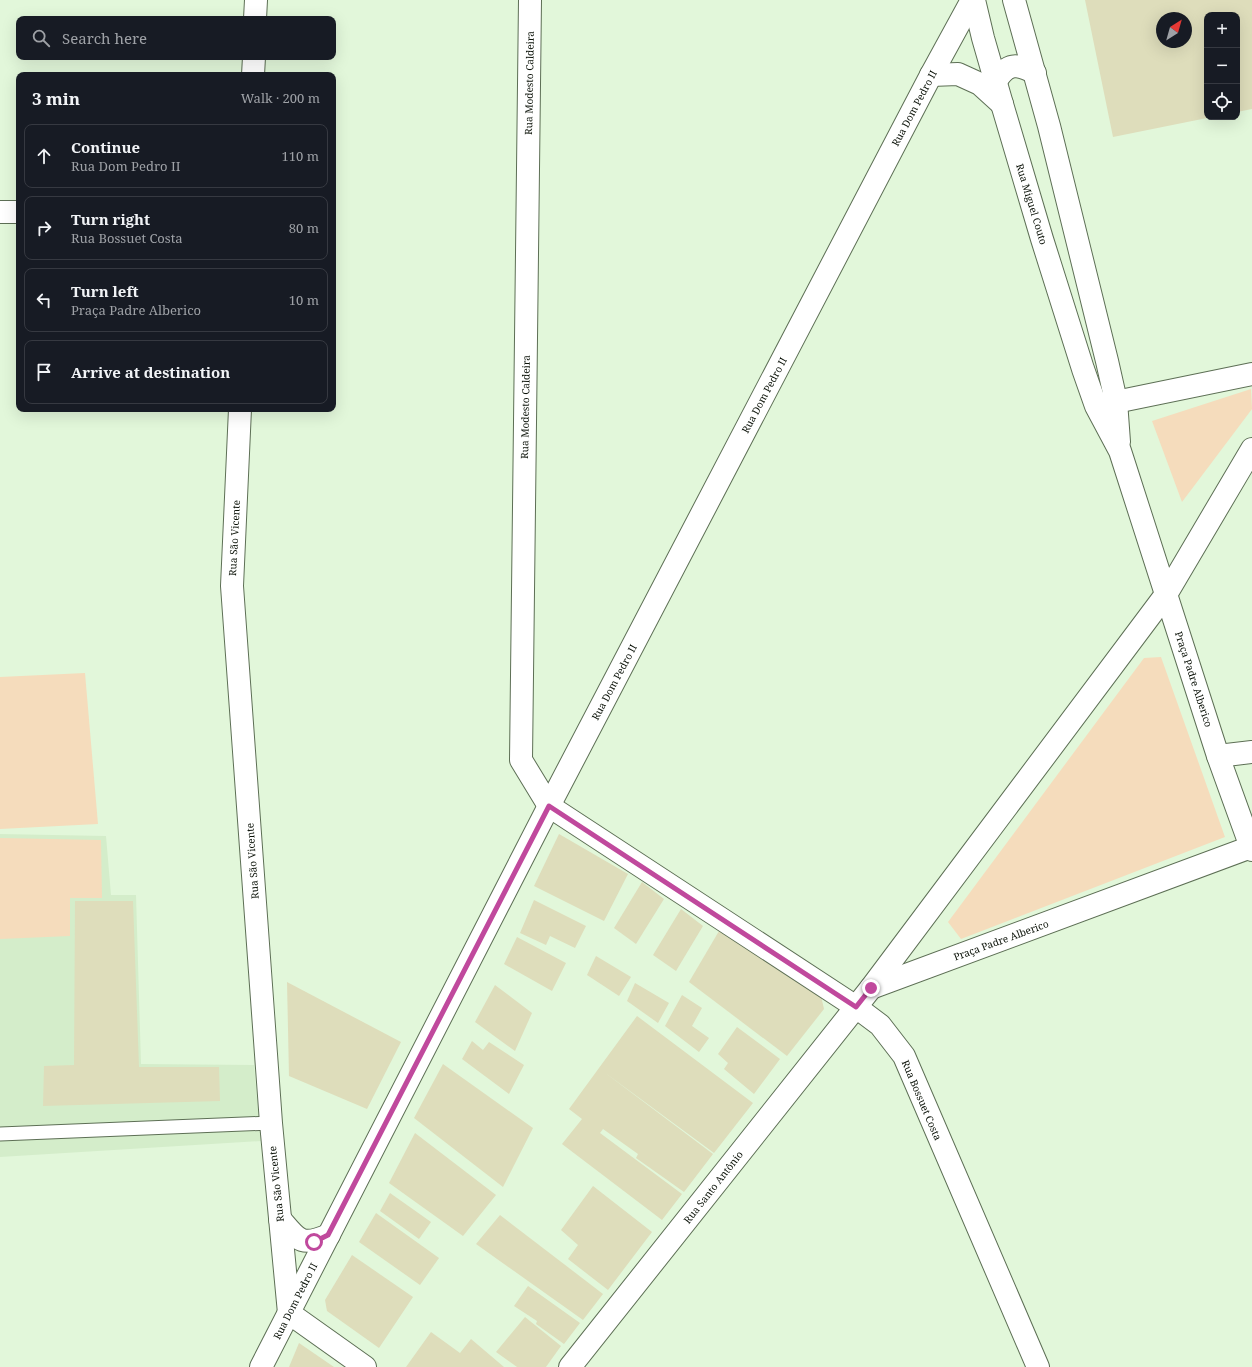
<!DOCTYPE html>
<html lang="en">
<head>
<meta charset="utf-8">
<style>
  :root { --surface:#171b24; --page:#20242c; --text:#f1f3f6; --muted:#9ea1a6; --line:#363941 }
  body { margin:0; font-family:"Noto Serif",serif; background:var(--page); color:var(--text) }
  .controls { position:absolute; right:12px; top:12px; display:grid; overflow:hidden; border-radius:8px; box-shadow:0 4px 16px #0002 }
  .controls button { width:36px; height:36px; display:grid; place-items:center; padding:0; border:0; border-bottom:1px solid var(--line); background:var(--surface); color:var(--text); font:20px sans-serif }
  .compass { position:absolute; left:1156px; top:12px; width:36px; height:36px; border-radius:50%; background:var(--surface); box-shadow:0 4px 16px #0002; rotate:37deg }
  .stop { position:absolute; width:12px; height:12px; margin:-9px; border:3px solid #c0499d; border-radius:50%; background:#fff }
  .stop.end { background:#c0499d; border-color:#fff; box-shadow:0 1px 4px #0008 }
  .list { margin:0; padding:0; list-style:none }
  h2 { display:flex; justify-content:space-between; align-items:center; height:52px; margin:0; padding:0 16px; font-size:17px }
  h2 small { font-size:13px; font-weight:400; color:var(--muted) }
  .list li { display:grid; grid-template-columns:26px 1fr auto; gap:12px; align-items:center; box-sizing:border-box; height:64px; margin:0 8px 8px; padding:0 8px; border:1px solid var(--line); border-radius:8px }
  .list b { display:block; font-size:15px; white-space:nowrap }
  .list p { margin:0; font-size:13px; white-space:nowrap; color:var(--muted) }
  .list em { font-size:13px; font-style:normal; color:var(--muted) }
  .icon { flex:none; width:22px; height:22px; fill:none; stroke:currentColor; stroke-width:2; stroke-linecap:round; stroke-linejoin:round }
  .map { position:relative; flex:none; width:1252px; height:1367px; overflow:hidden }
  .search { position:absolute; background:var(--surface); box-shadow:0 4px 16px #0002; left:16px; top:16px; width:320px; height:44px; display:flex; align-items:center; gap:10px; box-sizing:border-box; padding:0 14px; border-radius:8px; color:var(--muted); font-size:15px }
  .panel { position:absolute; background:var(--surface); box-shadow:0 4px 16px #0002; left:16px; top:72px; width:320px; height:340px; border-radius:8px }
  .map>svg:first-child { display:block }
  .built { fill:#d4edca }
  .green { fill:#f5dcbc }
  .building { fill:#deddbb; fill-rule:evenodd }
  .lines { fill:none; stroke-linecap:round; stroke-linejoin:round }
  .lane-casing { stroke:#5d6f55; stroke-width:15 }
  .street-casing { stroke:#5d6f55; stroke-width:24 }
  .lane { stroke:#fff; stroke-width:13 }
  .street { stroke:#fff; stroke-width:22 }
  .route { stroke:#c0499d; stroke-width:5 }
  .labels { text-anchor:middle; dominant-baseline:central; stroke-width:3.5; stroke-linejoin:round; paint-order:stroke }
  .street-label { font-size:10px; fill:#0a1107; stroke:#fff }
</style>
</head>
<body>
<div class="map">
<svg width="1252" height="1367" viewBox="0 0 1252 1367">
  <rect width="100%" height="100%" fill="#e2f7da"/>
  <path class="built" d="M 0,834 L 106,836 L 111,895 L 136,895 L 141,1064 L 254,1065 L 261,1141 L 0,1157 Z"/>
  <g class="green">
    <path d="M 1251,389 L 1252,409 L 1182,502 L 1152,421 Z"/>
    <path d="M 1161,657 L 1225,837 L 961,939 L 948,922 L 1144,658 Z"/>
    <path d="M 85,673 L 98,824 L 0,829 L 0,677 Z"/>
    <path d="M 0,838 L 101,840 L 102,898 L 70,898 L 70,936 L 0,939 Z"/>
  </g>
  <g class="building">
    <path d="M 1085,0 L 1252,0 L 1252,109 L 1237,112 L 1237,15 L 1207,15 L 1207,118 L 1113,137 ZM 1162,18 L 1186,18 L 1186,42 L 1162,42 Z"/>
    <path d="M 559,834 L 628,874 L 604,921 L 534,886 Z"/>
    <path d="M 642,882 L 664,899 L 636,944 L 614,928 Z"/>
    <path d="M 534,900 L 586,926 L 575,948 L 550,936 L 546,945 L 520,933 Z"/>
    <path d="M 75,901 L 133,901 L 139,1067 L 219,1067 L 220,1101 L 43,1106 L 44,1066 L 74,1065 Z"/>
    <path d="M 681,909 L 703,926 L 676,971 L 653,955 Z"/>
    <path d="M 719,931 L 821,996 L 824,1009 L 787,1056 L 689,982 Z"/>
    <path d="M 517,937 L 566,963 L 552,991 L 504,964 Z"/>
    <path d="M 596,956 L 631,977 L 619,996 L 587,975 Z"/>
    <path d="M 287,982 L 401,1042 L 367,1109 L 289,1076 Z"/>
    <path d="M 635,983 L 669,1003 L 658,1023 L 627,1001 Z"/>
    <path d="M 495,985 L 532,1013 L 515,1051 L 475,1022 Z"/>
    <path d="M 682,995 L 702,1008 L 692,1026 L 709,1038 L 699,1052 L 665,1026 Z"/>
    <path d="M 637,1016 L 753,1103 L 714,1153 L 604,1072 L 713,1154 L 684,1192 L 636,1158 L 638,1154 L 603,1129 L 600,1133 L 682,1194 L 662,1220 L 562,1144 L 582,1119 L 569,1109 Z"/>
    <path d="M 737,1027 L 780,1059 L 754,1094 L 724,1069 L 728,1063 L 718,1054 Z"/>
    <path d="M 472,1041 L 483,1050 L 489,1042 L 524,1065 L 509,1094 L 462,1059 Z"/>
    <path d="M 443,1064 L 533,1128 L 503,1187 L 414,1118 Z"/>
    <path d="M 415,1133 L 496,1195 L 463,1236 L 389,1183 Z"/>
    <path d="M 593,1186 L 652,1232 L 608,1290 L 568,1259 L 578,1245 L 561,1230 Z"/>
    <path d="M 390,1193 L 431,1222 L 419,1239 L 380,1211 Z"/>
    <path d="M 376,1213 L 439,1258 L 420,1285 L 359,1242 Z"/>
    <path d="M 500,1215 L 603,1294 L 583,1320 L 476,1244 Z"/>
    <path d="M 352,1255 L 413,1297 L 379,1348 L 327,1311 L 325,1300 Z"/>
    <path d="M 528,1286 L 580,1323 L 564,1344 L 536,1324 L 537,1321 L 514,1306 Z"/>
    <path d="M 525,1317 L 561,1346 L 546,1367 L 517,1367 L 496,1352 Z"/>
    <path d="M 431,1332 L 460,1353 L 471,1339 L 504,1367 L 406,1367 Z"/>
    <path d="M 299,1343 L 334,1367 L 289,1367 Z"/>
  </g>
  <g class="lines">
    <defs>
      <path id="lane" d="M 0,1134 L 271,1123"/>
      <g id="street">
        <path d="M 530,0 L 521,760 L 549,806 L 856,1007 L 880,1025 L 904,1056 L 1038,1367"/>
        <path d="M 974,0 L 983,38 L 1002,104 L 1042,239 L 1083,369 L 1096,406 L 1120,451 L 1218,756 L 1252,850"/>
        <path d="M 1014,0 L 1049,126 L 1107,361 L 1116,401 L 1119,442"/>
        <path d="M 255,19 L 256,0"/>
        <path d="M 253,75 L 254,57"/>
        <path d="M 931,75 L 958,74 L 980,84 L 1002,104"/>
        <path d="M 996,81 C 1007,63 1017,63 1035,73"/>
        <path d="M 0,212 L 19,212"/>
        <path d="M 1101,405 L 1252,374"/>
        <path d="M 240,409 L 232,586 L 271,1123 L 289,1313 L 365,1367"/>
        <path d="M 1218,756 L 1252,752"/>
        <path d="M 871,988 L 1251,847"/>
        <path d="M 280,1219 C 298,1240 300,1247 329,1235"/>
        <path d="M 261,1367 L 549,806 L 931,75 L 972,0"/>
        <path d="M 570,1367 L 871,988 L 1167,593 L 1252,449"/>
      </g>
    </defs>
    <use href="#lane" class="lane-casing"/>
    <use href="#street" class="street-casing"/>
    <use href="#lane" class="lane"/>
    <use href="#street" class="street"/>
  </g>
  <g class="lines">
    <path class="route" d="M 314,1242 L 328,1235 L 549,806 L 856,1007 L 871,988"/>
  </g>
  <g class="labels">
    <g class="street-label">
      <text transform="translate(529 83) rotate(-89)">Rua Modesto Caldeira</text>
      <text transform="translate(914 108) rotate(-62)">Rua Dom Pedro II</text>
      <text transform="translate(1032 204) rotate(73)">Rua Miguel Couto</text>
      <text transform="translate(764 395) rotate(-62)">Rua Dom Pedro II</text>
      <text transform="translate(525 407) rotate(-89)">Rua Modesto Caldeira</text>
      <text transform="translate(234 538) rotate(-87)">Rua São Vicente</text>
      <text transform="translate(1194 679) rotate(72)">Praça Padre Alberico</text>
      <text transform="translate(614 682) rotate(-62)">Rua Dom Pedro II</text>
      <text transform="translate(252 861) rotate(-94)">Rua São Vicente</text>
      <text transform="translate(1001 940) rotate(-20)">Praça Padre Alberico</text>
      <text transform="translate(922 1100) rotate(67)">Rua Bossuet Costa</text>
      <text transform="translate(276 1184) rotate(-96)">Rua São Vicente</text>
      <text transform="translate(713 1187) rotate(-52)">Rua Santo Antônio</text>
      <text transform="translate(295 1301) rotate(-63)">Rua Dom Pedro II</text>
    </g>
  </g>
</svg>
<div class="controls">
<button>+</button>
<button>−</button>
<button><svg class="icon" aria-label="locate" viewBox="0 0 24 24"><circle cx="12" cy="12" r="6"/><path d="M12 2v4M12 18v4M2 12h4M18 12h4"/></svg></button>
</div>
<svg class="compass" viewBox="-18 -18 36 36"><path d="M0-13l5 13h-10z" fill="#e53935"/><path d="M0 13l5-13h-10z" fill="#9ea1a6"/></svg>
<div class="stop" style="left:314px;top:1242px"></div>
<div class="stop end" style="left:871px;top:988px"></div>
<div class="search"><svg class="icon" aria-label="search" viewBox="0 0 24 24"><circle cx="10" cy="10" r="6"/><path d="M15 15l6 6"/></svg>Search here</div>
<section class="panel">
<h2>3 min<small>Walk · 200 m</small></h2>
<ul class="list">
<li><svg class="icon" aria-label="ahead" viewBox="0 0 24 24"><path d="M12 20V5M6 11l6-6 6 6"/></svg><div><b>Continue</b><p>Rua Dom Pedro II</p></div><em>110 m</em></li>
<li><svg class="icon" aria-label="right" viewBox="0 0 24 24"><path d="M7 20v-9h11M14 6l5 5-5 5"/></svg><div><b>Turn right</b><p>Rua Bossuet Costa</p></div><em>80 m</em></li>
<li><svg class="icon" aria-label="left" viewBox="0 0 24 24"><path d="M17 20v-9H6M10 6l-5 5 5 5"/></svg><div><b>Turn left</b><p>Praça Padre Alberico</p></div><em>10 m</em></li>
<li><svg class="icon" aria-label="arrive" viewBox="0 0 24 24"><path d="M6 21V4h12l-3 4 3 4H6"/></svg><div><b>Arrive at destination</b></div></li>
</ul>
</section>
</div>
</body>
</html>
